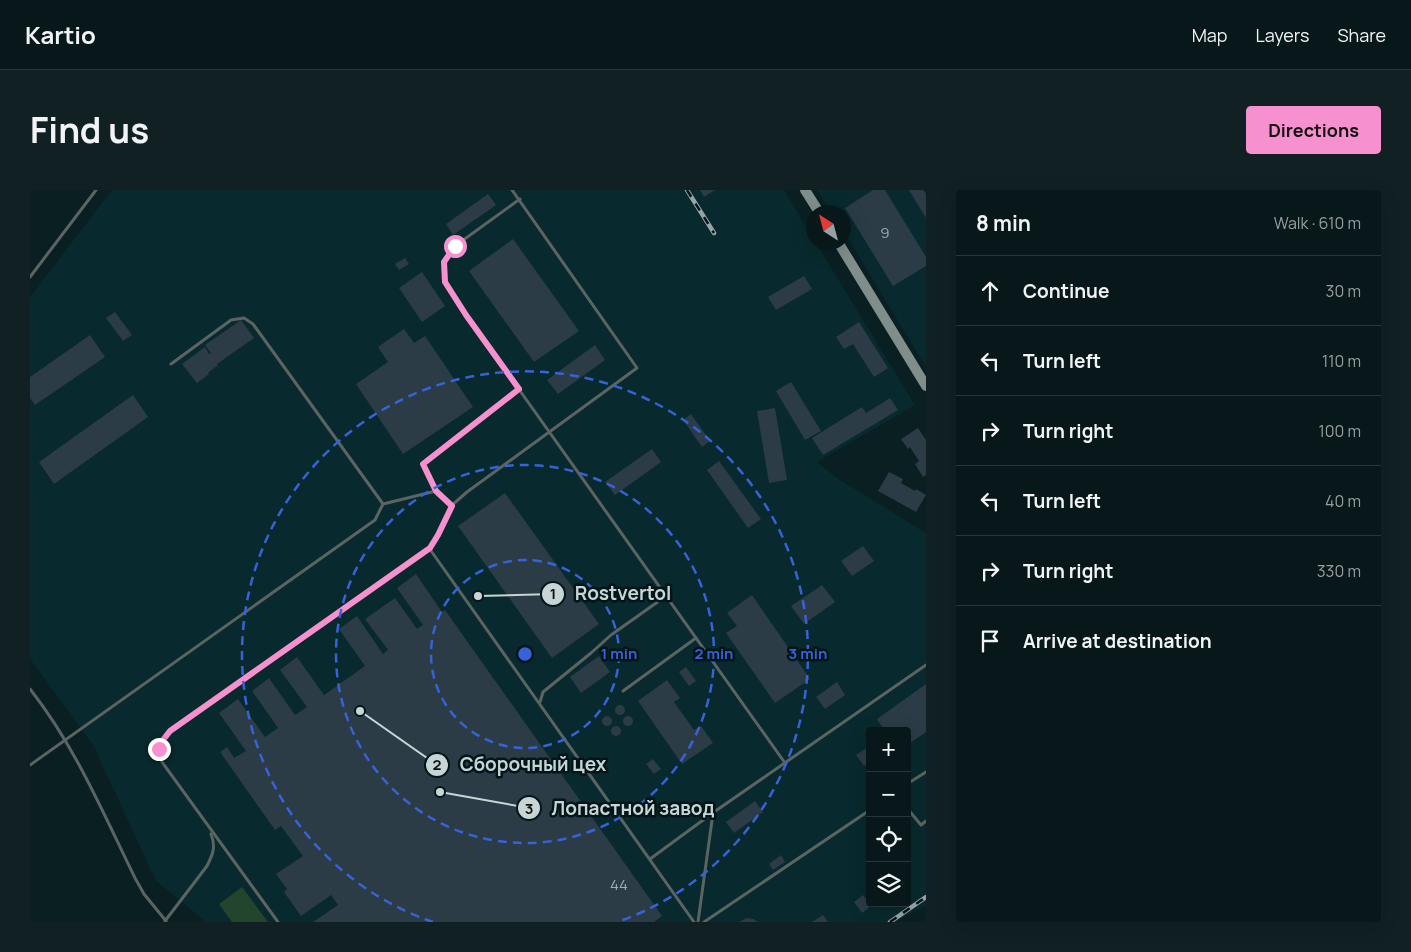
<!DOCTYPE html>
<html lang="en">
<head>
<meta charset="utf-8">
<style>
  :root { --surface:#07171a; --page:#102023; --text:#f1f3f6; --muted:#989fa2; --line:#283639; --accent:#f790ce }
  body { margin:0; font-family:Manrope,sans-serif; background:var(--page); color:var(--text) }
  .controls { position:absolute; right:15px; bottom:15px; display:grid; overflow:hidden; border-radius:5px; box-shadow:0 5px 20px #0002 }
  .controls button { width:45px; height:45px; display:grid; place-items:center; padding:0; border:0; border-bottom:1px solid var(--line); background:var(--surface); color:var(--text); font:25px sans-serif }
  .compass { position:absolute; left:776px; top:15px; width:45px; height:45px; border-radius:50%; background:var(--surface); box-shadow:0 5px 20px #0002; rotate:324deg }
  .stop { position:absolute; width:15px; height:15px; margin:-11px; border:4px solid #f790ce; border-radius:50%; background:#fff }
  .stop.end { background:#f790ce; border-color:#fff; box-shadow:0 1px 5px #0008 }
  .list { margin:0; padding:0; list-style:none }
  h2 { display:flex; justify-content:space-between; align-items:center; height:65px; margin:0; padding:0 20px; font-size:21px }
  h2 small { font-size:16px; font-weight:400; color:var(--muted) }
  .list li { display:grid; grid-template-columns:32px 1fr auto; gap:15px; align-items:center; box-sizing:border-box; height:70px; padding:0 20px; border-top:1px solid var(--line) }
  .list b { display:block; font-size:19px; white-space:nowrap }
  .list em { font-size:16px; font-style:normal; color:var(--muted) }
  .icon { flex:none; width:28px; height:28px; fill:none; stroke:currentColor; stroke-width:2; stroke-linecap:round; stroke-linejoin:round }
  .map { position:relative; flex:none; width:896px; height:732px; overflow:hidden; border-radius:5px }
  header { display:flex; align-items:center; gap:30px; box-sizing:border-box; height:70px; padding:0 25px; background:var(--surface); border-bottom:1px solid var(--line) }
  header strong { font-size:24px }
  nav { display:flex; gap:28px; margin-inline-start:auto; font-size:18px }
  .intro { display:flex; align-items:center; justify-content:space-between; box-sizing:border-box; height:120px; padding:0 30px }
  h1 { margin:0; font-size:35px }
  .button { padding:12px 22px; border-radius:5px; background:var(--accent); color:#111; font-size:18px; font-weight:700 }
  main { display:flex; gap:30px; padding:0 30px }
  aside { flex:1; background:var(--surface); border-radius:5px; box-shadow:0 5px 20px #0002 }
  .map>svg:first-child { display:block }
  .built { fill:#08292d; fill-rule:evenodd }
  .green { fill:#23452e }
  .building { fill:#2b3c46 }
  .lines { fill:none; stroke-linecap:round; stroke-linejoin:round }
  .lane { stroke:#5b6462; stroke-width:3 }
  .secondary { stroke:#7f8e8b; stroke-width:10 }
  .rail-casing { stroke:#95a4a6; stroke-width:4.5 }
  .rail { stroke:#021518; stroke-width:2.5; stroke-dasharray:8; stroke-linecap:butt }
  .route { stroke:#f790ce; stroke-width:6 }
  .ring { fill:none; stroke:#3762d8; stroke-width:2.5; stroke-dasharray:9 6 }
  .labels { text-anchor:middle; dominant-baseline:central; stroke-width:5; stroke-linejoin:round; paint-order:stroke }
  .number-label { font-size:15px; fill:#a1afb2 }
  .centre { fill:#3762d8; stroke:#021518; stroke-width:2.5 }
  .ring-label { font-size:15px; text-anchor:middle; font-weight:bold; fill:#3762d8; stroke:#021518; stroke-width:5; stroke-linejoin:round; paint-order:stroke }
  .leader { fill:none; stroke:#c8d5d6; stroke-width:2 }
  .callout-dot { fill:#c8d5d6; stroke:#021518; stroke-width:2 }
  .mark-label { font-size:15px; text-anchor:middle; font-weight:bold; fill:#111 }
  .callout-label { font-size:19px; text-anchor:middle; font-weight:bold; fill:#c8d5d6; stroke:#021518; stroke-width:5; stroke-linejoin:round; paint-order:stroke }
</style>
</head>
<body>
<header>
<strong>Kartio</strong>
<nav><a>Map</a><a>Layers</a><a>Share</a></nav>
</header>
<div class="intro"><h1>Find us</h1><a class="button">Directions</a></div>
<main>
<div class="map">
<svg width="896" height="732" viewBox="0 0 896 732">
  <rect width="100%" height="100%" fill="#091f22"/>
  <g class="built">
    <path d="M 82,0 L 754,0 L 783,48 L 784,52 L 786,53 L 885,215 L 787,272 L 807,288 L 896,343 L 896,716 L 877,725 L 867,732 L 172,732 L 174,730 L 126,691 L 63,555 L 0,469 L 0,107 ZM 840,541 L 877,541 L 877,713 L 840,713 Z"/>
    <path d="M 787,0 L 896,0 L 896,177 L 814,42 L 814,22 L 801,22 Z"/>
  </g>
  <path class="green" d="M 212,697 L 238,732 L 202,732 L 189,714 Z"/>
  <g class="building">
    <path d="M 670,0 L 685,0 L 674,7 Z"/>
    <path d="M 843,0 L 855,0 L 896,67 L 896,76 L 863,96 L 815,18 Z"/>
    <path d="M 879,0 L 896,0 L 896,28 Z"/>
    <path d="M 458,4 L 466,15 L 423,45 L 416,34 Z"/>
    <path d="M 483,49 L 549,141 L 504,172 L 439,81 Z"/>
    <path d="M 375,68 L 379,74 L 369,80 L 365,74 Z"/>
    <path d="M 392,82 L 415,116 L 392,132 L 369,98 Z"/>
    <path d="M 774,86 L 782,99 L 746,120 L 738,107 Z"/>
    <path d="M 85,122 L 102,145 L 93,151 L 76,128 Z"/>
    <path d="M 211,130 L 224,148 L 187,174 L 188,175 L 178,183 L 179,184 L 167,193 L 152,174 L 175,157 L 179,164 L 181,163 L 175,155 Z"/>
    <path d="M 829,132 L 858,178 L 844,187 L 823,154 L 814,159 L 806,147 Z"/>
    <path d="M 374,139 L 384,153 L 395,146 L 443,217 L 373,264 L 326,194 L 358,172 L 348,157 Z"/>
    <path d="M 60,145 L 75,167 L 5,215 L 0,208 L 0,187 Z"/>
    <path d="M 565,155 L 575,170 L 528,204 L 517,190 Z"/>
    <path d="M 761,192 L 791,241 L 775,250 L 746,201 Z"/>
    <path d="M 103,205 L 118,227 L 24,294 L 9,272 Z"/>
    <path d="M 860,208 L 868,220 L 793,265 L 782,248 L 832,217 L 836,223 Z"/>
    <path d="M 745,218 L 757,290 L 739,293 L 727,221 Z"/>
    <path d="M 661,224 L 680,251 L 672,257 L 653,230 Z"/>
    <path d="M 888,238 L 896,250 L 896,285 L 893,287 L 885,274 L 889,271 L 880,257 L 878,259 L 871,249 Z"/>
    <path d="M 622,259 L 631,272 L 585,305 L 575,292 Z"/>
    <path d="M 689,271 L 731,329 L 718,338 L 677,280 Z"/>
    <path d="M 859,282 L 873,289 L 871,293 L 885,301 L 886,299 L 896,305 L 886,322 L 848,301 Z"/>
    <path d="M 475,303 L 569,434 L 522,468 L 428,336 Z"/>
    <path d="M 833,356 L 844,371 L 822,386 L 811,371 Z"/>
    <path d="M 386,384 L 412,422 L 415,420 L 632,726 L 624,732 L 283,732 L 308,715 L 301,705 L 271,726 L 254,702 L 257,699 L 246,684 L 273,666 L 251,636 L 245,640 L 190,562 L 197,557 L 204,568 L 216,561 L 189,523 L 208,509 L 235,547 L 248,538 L 222,501 L 239,488 L 265,525 L 277,517 L 250,480 L 267,467 L 294,505 L 335,476 L 309,439 L 327,426 L 353,464 L 358,460 L 335,429 L 365,408 L 387,439 L 393,435 L 367,398 Z"/>
    <path d="M 792,395 L 805,412 L 774,434 L 761,416 Z"/>
    <path d="M 722,405 L 780,489 L 745,513 L 696,443 L 707,436 L 697,423 Z"/>
    <path d="M 569,466 L 580,482 L 551,503 L 540,487 Z"/>
    <path d="M 656,477 L 666,491 L 659,496 L 649,482 Z"/>
    <path d="M 637,490 L 650,508 L 644,512 L 664,540 L 671,536 L 683,553 L 652,574 L 608,511 Z"/>
    <path d="M 807,492 L 815,505 L 795,519 L 786,507 Z"/>
    <path d="M 896,494 L 896,542 L 877,555 L 877,541 L 855,541 L 847,529 Z"/>
    <circle cx="590" cy="520" r="5"/>
    <circle cx="577" cy="531" r="5"/>
    <circle cx="598" cy="531" r="5"/>
    <circle cx="586" cy="541" r="5"/>
    <path d="M 840,556 L 840,572 L 834,576 L 826,565 Z"/>
    <path d="M 623,569 L 631,579 L 624,584 L 616,574 Z"/>
    <path d="M 725,611 L 733,622 L 704,643 L 696,632 Z"/>
    <path d="M 751,665 L 755,672 L 743,680 L 739,674 Z"/>
    <path d="M 833,705 L 841,716 L 832,723 L 824,712 Z"/>
    <path d="M 793,725 L 798,732 L 782,732 Z"/>
    <path d="M 717,728 L 723,729 L 728,732 L 709,732 Z"/>
  </g>
  <g class="lines">
    <g class="lane">
      <path d="M 490,9 L 425,56 L 415,72 L 415,92 L 436,125 L 755,573"/>
      <path d="M 0,87 L 66,0"/>
      <path d="M 141,174 L 201,130 L 214,128 L 223,134 L 353,314"/>
      <path d="M 406,301 L 393,274 L 489,199"/>
      <path d="M 399,358 L 664,732"/>
      <path d="M 0,499 C 45,556 73,623 105,688 L 114,704 L 136,731"/>
      <path d="M 593,501 L 666,448"/>
      <path d="M 510,512 L 513,502 L 561,463 L 581,445 L 636,406"/>
      <path d="M 0,575 L 345,330 L 353,314 L 406,301 L 421,316"/>
      <path d="M 877,594 L 896,582"/>
      <path d="M 877,618 L 891,635 L 896,631"/>
      <path d="M 620,669 L 684,622 L 896,475"/>
      <path d="M 135,731 L 177,676 C 183,664 186,657 181,644"/>
      <path d="M 248,732 L 132,572 C 128,558 131,552 140,541 L 399,358 L 408,345 L 421,316 L 437,302 L 607,178 L 482,0"/>
      <path d="M 668,732 L 683,623"/>
      <path d="M 674,732 L 840,620"/>
    </g>
    <g class="secondary">
      <path d="M 775,0 L 789,22"/>
      <path d="M 808,52 L 896,196"/>
    </g>
    <defs>
      <g id="rail">
        <path d="M 657,0 L 684,43"/>
        <path d="M 860,732 L 896,707"/>
      </g>
    </defs>
    <use href="#rail" class="rail-casing"/>
    <use href="#rail" class="rail"/>
  </g>
  <g class="lines">
    <path class="route" d="M 129,559 L 133,550 L 140,541 L 400,358 L 408,345 L 422,316 L 406,301 L 393,274 L 489,199 L 436,125 L 415,92 L 414,72 L 425,56"/>
  </g>
  <g class="ring">
    <circle cx="495" cy="464" r="94"/>
    <circle cx="495" cy="464" r="189"/>
    <path d="M403 732A283 283 0 1 1 587 732"/>
  </g>
  <g class="labels">
    <g class="number-label">
      <text x="855" y="42">9</text>
      <text x="589" y="694">44</text>
    </g>
  </g>
  <circle cx="495" cy="464" r="8" class="centre"/>
  <g class="ring-label">
    <text x="589" y="469">1 min</text>
    <text x="684" y="469">2 min</text>
    <text x="778" y="469">3 min</text>
  </g>
  <path class="leader" d="M448 406L523 404M330 521L407 575M410 602L499 618"/>
  <g class="callout-dot">
    <circle cx="448" cy="406" r="5"/>
    <circle cx="330" cy="521" r="5"/>
    <circle cx="410" cy="602" r="5"/>
    <circle cx="523" cy="404" r="12"/>
    <circle cx="407" cy="575" r="12"/>
    <circle cx="499" cy="618" r="12"/>
  </g>
  <g class="mark-label">
    <text x="523" y="409">1</text>
    <text x="407" y="580">2</text>
    <text x="499" y="624">3</text>
  </g>
  <g class="callout-label">
    <text x="593" y="410">Rostvertol</text>
    <text x="503" y="581">Сборочный цех</text>
    <text x="603" y="625">Лопастной завод</text>
  </g>
</svg>
<div class="controls">
<button>+</button>
<button>−</button>
<button><svg class="icon" aria-label="locate" viewBox="0 0 24 24"><circle cx="12" cy="12" r="6"/><path d="M12 2v4M12 18v4M2 12h4M18 12h4"/></svg></button>
<button><svg class="icon" aria-label="layers" viewBox="0 0 24 24"><path d="M12 4l9 5-9 5-9-5zM3 14l9 5 9-5"/></svg></button>
</div>
<svg class="compass" viewBox="-18 -18 36 36"><path d="M0-13l5 13h-10z" fill="#e53935"/><path d="M0 13l5-13h-10z" fill="#989fa2"/></svg>
<div class="stop" style="left:425px;top:56px"></div>
<div class="stop end" style="left:129px;top:559px"></div>
</div>
<aside>
<h2>8 min<small>Walk · 610 m</small></h2>
<ul class="list">
<li><svg class="icon" aria-label="ahead" viewBox="0 0 24 24"><path d="M12 20V5M6 11l6-6 6 6"/></svg><div><b>Continue</b></div><em>30 m</em></li>
<li><svg class="icon" aria-label="left" viewBox="0 0 24 24"><path d="M17 20v-9H6M10 6l-5 5 5 5"/></svg><div><b>Turn left</b></div><em>110 m</em></li>
<li><svg class="icon" aria-label="right" viewBox="0 0 24 24"><path d="M7 20v-9h11M14 6l5 5-5 5"/></svg><div><b>Turn right</b></div><em>100 m</em></li>
<li><svg class="icon" aria-label="left" viewBox="0 0 24 24"><path d="M17 20v-9H6M10 6l-5 5 5 5"/></svg><div><b>Turn left</b></div><em>40 m</em></li>
<li><svg class="icon" aria-label="right" viewBox="0 0 24 24"><path d="M7 20v-9h11M14 6l5 5-5 5"/></svg><div><b>Turn right</b></div><em>330 m</em></li>
<li><svg class="icon" aria-label="arrive" viewBox="0 0 24 24"><path d="M6 21V4h12l-3 4 3 4H6"/></svg><div><b>Arrive at destination</b></div></li>
</ul>
</aside>
</main>
</body>
</html>
